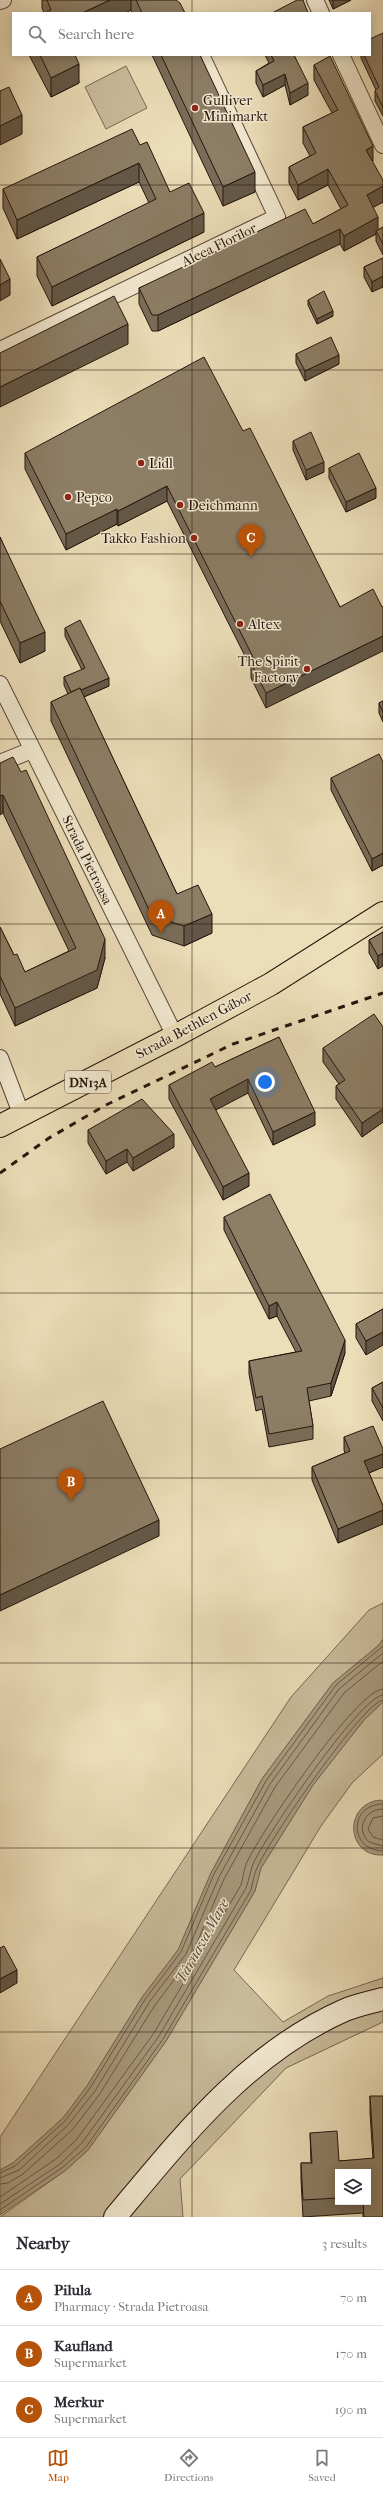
<!DOCTYPE html>
<html lang="en">
<head>
<meta charset="utf-8">
<style>
  :root { --surface:#fff; --page:#f7f7f7; --text:#2b2b33; --muted:#7c7c81; --line:#e1e1e2; --accent:#b45309 }
  body { margin:0; font-family:"IM FELL French Canon",serif; background:var(--page); color:var(--text) }
  .controls { position:absolute; right:12px; bottom:12px; display:grid; overflow:hidden; border-radius:0px; box-shadow:0 2px 10px #0003 }
  .controls button { width:36px; height:36px; display:grid; place-items:center; padding:0; border:0; border-bottom:1px solid var(--line); background:var(--surface); color:var(--text); font:20px sans-serif }
  .you { position:absolute; left:265px; top:1082px; width:14px; height:14px; margin:-10px; border:3px solid #fff; border-radius:50%; background:#1a73e8; box-shadow:0 0 0 6px #1a73e833 }
  .badge { display:grid; place-items:center; width:26px; height:26px; border-radius:50%; background:var(--accent); color:#fff; font-size:13px; font-weight:700 }
  .pin { position:absolute; translate:-50% -33px; filter:drop-shadow(0 1px 2px #0008) }
  .pin::after { content:''; position:absolute; top:21px; width:14px; height:12px; background:inherit; clip-path:polygon(0 0,100% 0,50% 100%) }
  .list { margin:0; padding:0; list-style:none }
  h2 { display:flex; justify-content:space-between; align-items:center; height:52px; margin:0; padding:0 16px; font-size:17px }
  h2 small { font-size:13px; font-weight:400; color:var(--muted) }
  .list li { display:grid; grid-template-columns:26px 1fr auto; gap:12px; align-items:center; box-sizing:border-box; height:56px; padding:0 16px; border-top:1px solid var(--line) }
  .list b { display:block; font-size:15px; white-space:nowrap }
  .list p { margin:0; font-size:13px; white-space:nowrap; color:var(--muted) }
  .list em { font-size:13px; font-style:normal; color:var(--muted) }
  .icon { flex:none; width:22px; height:22px; fill:none; stroke:currentColor; stroke-width:2; stroke-linecap:round; stroke-linejoin:round }
  .map { position:relative; flex:none; width:383px; height:2217px; overflow:hidden }
  .search { position:absolute; background:var(--surface); box-shadow:0 2px 10px #0003; left:12px; right:12px; top:12px; height:44px; display:flex; align-items:center; gap:10px; box-sizing:border-box; padding:0 14px; border-radius:0px; color:var(--muted); font-size:15px }
  .sheet { height:220px; background:var(--surface) }
  nav { display:flex; justify-content:space-around; align-items:center; box-sizing:border-box; height:56px; border-top:1px solid var(--line); background:var(--surface); font-size:11px; color:var(--muted) }
  nav a { display:grid; justify-items:center; gap:2px }
  nav .on { color:var(--accent) }
  .map>svg:first-child { display:block }
  .green { fill:#cabc9c; stroke:#786854 }
  .water { fill:#a99a7f; stroke:#756551 }
  .lines { fill:none; stroke-linecap:round; stroke-linejoin:round }
  .shore { stroke:#685846; stroke-width:1 }
  .minor-casing { stroke:#584738; stroke-width:18 }
  .secondary-casing { stroke:#26150d; stroke-width:24 }
  .primary-casing { stroke:#26150d; stroke-width:24 }
  .minor { stroke:#f3ead2; stroke-width:16 }
  .secondary { stroke:#f3ead2; stroke-width:22 }
  .primary { stroke:#ecdeb9; stroke-width:22 }
  .rail { stroke:#26150d; stroke-width:3; stroke-dasharray:7 7; stroke-linecap:butt }
  .wall { fill:#796c58; stroke:#26150d; fill-rule:evenodd }
  .shaded-wall { fill:#635847; stroke:#26150d }
  .building { fill:#8d7e66; stroke:#26150d }
  .grid { fill:none; stroke:#26150d; stroke-width:1; stroke-opacity:0.55 }
  .poi-dot { fill:#8f2418; stroke:#f3ead2; stroke-width:1.5 }
  .labels { text-anchor:middle; dominant-baseline:central; stroke-width:3; stroke-linejoin:round; paint-order:stroke }
  .shield { fill:#f3ead2; stroke:#645548; stroke-width:1 }
  .shield-label { font-size:13px; font-weight:bold; fill:#26150d }
  .poi-label { font-size:14px; fill:#26150d; stroke:#f3ead2; text-anchor:start }
  .street-label { font-size:14px; fill:#26150d; stroke:#f3ead2 }
  .water-label { font-size:15px; font-style:italic; fill:#5a4a3b; stroke:#f3ead2 }
</style>
</head>
<body>
<div class="map">
<svg width="383" height="2217" viewBox="0 0 383 2217">
  <rect width="100%" height="100%" fill="#ecdeb9"/>
  <filter id="stains"><feTurbulence type="fractalNoise" baseFrequency=".005" numOctaves="4"/><feColorMatrix values="0 0 0 0 .2 0 0 0 0 .09 0 0 0 0 .02 0 0 0 .5 -.17"/></filter>
  <radialGradient id="worn" r=".72"><stop offset=".6" stop-color="#630" stop-opacity="0"/><stop offset="1" stop-color="#630" stop-opacity=".3"/></radialGradient>
  <g class="green">
    <path d="M 126,66 L 147,108 L 106,129 L 85,87 Z"/>
    <path d="M 383,1603 L 383,1639 L 379,1645 L 333,1683 L 262,1779 L 211,1873 L 178,1950 L 143,1996 L 87,2086 L 63,2118 L 13,2163 L 0,2170 L 0,2137 L 291,1697 L 369,1610 Z"/>
    <path d="M 383,1702 L 383,1754 L 352,1783 L 321,1826 L 234,1970 L 283,2022 L 328,1996 L 383,1978 L 383,2022 L 286,2068 L 180,2179 L 183,2217 L 0,2217 L 66,2170 L 88,2150 L 166,2041 L 255,1891 L 261,1868 L 313,1785 L 364,1720 Z"/>
  </g>
  <g class="water">
    <path d="M 383,1639 L 383,1702 L 364,1720 L 313,1785 L 261,1868 L 255,1891 L 166,2041 L 88,2150 L 66,2170 L 0,2215 L 0,2170 L 13,2163 L 63,2118 L 87,2086 L 143,1996 L 178,1950 L 211,1873 L 262,1779 L 333,1683 L 379,1645 Z"/>
    <path d="M 380,1800 L 383,1801 L 383,1855 C 346,1857 343,1804 380,1800 Z"/>
  </g>
  <g class="lines">
    <g class="shore">
      <path d="M 383,1804 C 349,1804 348,1850 383,1851"/>
      <path d="M 383,1809 C 365,1809 355,1829 369,1842 L 383,1846"/>
      <path d="M 383,1816 L 373,1818 L 368,1829 L 373,1837 L 383,1840"/>
      <path d="M 0,2173 L 15,2166 L 65,2121 L 90,2088 L 146,1998 L 181,1952 L 214,1874 L 266,1781 L 336,1685 L 383,1646"/>
      <path d="M 0,2178 L 19,2170 L 68,2125 L 95,2091 L 150,2001 L 186,1954 L 219,1877 L 270,1784 L 339,1689 L 383,1653"/>
      <path d="M 0,2184 L 8,2183 L 23,2174 L 73,2129 L 99,2095 L 155,2005 L 191,1957 L 224,1879 L 275,1787 L 344,1693 L 383,1661"/>
      <path d="M 0,2197 L 56,2159 L 77,2139 L 154,2033 L 241,1885 C 243,1878 244,1869 247,1862 C 260,1834 357,1689 383,1689"/>
      <path d="M 0,2204 L 60,2164 L 82,2143 L 159,2036 L 246,1888 C 249,1880 250,1872 253,1864 C 264,1839 360,1696 383,1695"/>
      <path d="M 0,2210 L 63,2167 L 86,2147 L 163,2039 L 251,1890 C 253,1882 254,1873 258,1866 C 268,1842 363,1702 383,1700"/>
    </g>
    <defs>
      <g id="minor">
        <path d="M 315,0 L 321,13"/>
        <path d="M 0,1 L 3,0"/>
        <path d="M 341,55 L 383,145"/>
        <path d="M 0,350 L 277,217 L 201,55"/>
        <path d="M 0,684 L 175,1036"/>
        <path d="M 0,763 L 32,750"/>
        <path d="M 0,1058 L 22,1116"/>
      </g>
      <path id="secondary" d="M 115,2217 C 182,2137 247,2053 345,2010 C 357,2005 371,2002 383,1999"/>
      <path id="primary" d="M 0,1126 L 175,1036 L 271,984 L 383,913"/>
    </defs>
    <use href="#minor" class="minor-casing"/>
    <use href="#secondary" class="secondary-casing"/>
    <use href="#primary" class="primary-casing"/>
    <use href="#minor" class="minor"/>
    <use href="#secondary" class="secondary"/>
    <use href="#primary" class="primary"/>
    <path class="rail" d="M 0,1173 L 49,1138 L 106,1105 L 233,1044 L 383,993"/>
  </g>
  <g class="wall">
    <path d="M 42,0 L 176,0 L 185,13 L 132,13 L 131,10 L 125,13 L 44,13 L 42,8 Z"/>
    <path d="M 329,0 L 351,0 L 333,9 Z"/>
    <path d="M 383,33 L 383,116 L 375,101 L 375,91 L 376,90 L 361,58 L 361,55 L 370,55 Z"/>
    <path d="M 29,55 L 75,55 L 79,83 L 51,97 Z"/>
    <path d="M 152,55 L 200,55 L 255,192 L 223,206 Z"/>
    <path d="M 265,55 L 294,55 L 308,95 L 290,105 L 285,85 L 263,97 L 256,83 L 256,71 L 269,63 Z"/>
    <path d="M 314,65 L 373,161 L 372,162 L 383,202 L 373,207 L 378,230 L 383,227 L 383,255 L 376,241 L 376,234 L 344,251 L 340,244 L 158,331 L 152,331 L 139,304 L 139,288 L 313,224 L 341,209 L 328,185 L 298,200 L 289,183 L 289,167 L 310,156 L 303,143 L 303,127 L 332,113 L 314,80 Z"/>
    <path d="M 140,145 L 170,192 L 204,232 L 52,306 L 37,276 L 37,257 L 149,203 L 139,182 L 17,239 L 3,208 L 3,189 Z"/>
    <path d="M 383,258 L 372,292 L 364,277 L 364,267 Z"/>
    <path d="M 308,300 L 333,316 L 317,324 L 308,305 Z"/>
    <path d="M 296,354 L 339,364 L 305,381 L 296,363 Z"/>
    <path d="M 243,431 L 340,607 L 266,708 L 251,678 L 251,668 L 167,501 L 118,526 L 117,524 L 66,550 L 25,469 L 25,453 Z"/>
    <path d="M 293,441 L 324,472 L 306,480 L 293,450 Z"/>
    <path d="M 329,468 L 376,498 L 346,512 L 329,478 Z"/>
    <path d="M 0,537 L 45,651 L 20,663 L 0,621 Z"/>
    <path d="M 65,628 L 109,686 L 84,697 L 177,894 L 212,933 L 184,946 L 152,935 L 51,721 L 51,702 L 68,694 L 64,685 L 64,677 L 82,670 L 65,636 Z"/>
    <path d="M 383,701 L 383,722 L 379,713 L 379,703 Z"/>
    <path d="M 383,762 L 383,865 L 372,871 L 331,790 L 331,778 Z"/>
    <path d="M 0,763 L 105,958 L 97,988 L 15,1026 L 0,994 L 0,927 L 14,955 L 25,972 L 69,951 L 3,813 Z"/>
    <path d="M 383,932 L 378,969 L 369,953 L 369,940 Z"/>
    <path d="M 383,1027 L 383,1122 L 362,1137 L 336,1099 L 336,1086 L 339,1084 L 323,1062 L 323,1048 Z"/>
    <path d="M 279,1037 L 315,1125 L 273,1145 L 248,1093 L 215,1110 L 249,1186 L 223,1200 L 169,1099 L 169,1085 L 215,1067 Z"/>
    <path d="M 88,1130 L 174,1147 L 133,1171 L 127,1162 L 106,1174 L 88,1143 Z"/>
    <path d="M 224,1217 L 345,1353 L 331,1396 L 309,1401 L 313,1426 L 313,1439 L 269,1447 L 262,1409 L 256,1411 L 249,1374 L 249,1361 L 296,1352 L 277,1316 L 269,1319 L 224,1230 Z"/>
    <path d="M 383,1309 L 366,1355 L 356,1338 L 356,1324 Z"/>
    <path d="M 383,1382 L 383,1421 L 372,1401 L 372,1388 Z"/>
    <path d="M 344,1437 L 383,1467 L 369,1473 L 383,1506 L 383,1524 L 338,1543 L 312,1480 L 312,1467 L 345,1453 L 344,1450 Z"/>
    <path d="M 370,2096 L 383,2217 L 363,2217 L 363,2213 L 303,2217 L 301,2180 L 301,2163 L 311,2163 L 310,2133 L 339,2161 L 373,2159 L 370,2113 ZM 338,2172 L 368,2202 L 338,2202 Z"/>
  </g>
  <g class="shaded-wall">
    <path d="M 110,0 L 131,0 L 131,10 L 125,13 L 82,13 Z"/>
    <path d="M 333,0 L 351,0 L 333,9 Z"/>
    <path d="M 79,64 L 79,83 L 51,97 L 51,78 Z"/>
    <path d="M 285,74 L 285,85 L 263,97 L 263,85 Z"/>
    <path d="M 308,83 L 308,95 L 290,105 L 290,93 Z"/>
    <path d="M 22,115 L 22,134 L 0,145 L 0,126 Z"/>
    <path d="M 373,146 L 373,161 L 366,165 L 366,150 Z"/>
    <path d="M 139,163 L 139,182 L 17,239 L 17,220 Z"/>
    <path d="M 328,169 L 328,185 L 298,200 L 298,185 Z"/>
    <path d="M 255,172 L 255,192 L 223,206 L 223,187 Z"/>
    <path d="M 383,186 L 383,202 L 367,211 L 367,195 Z"/>
    <path d="M 204,213 L 204,232 L 52,306 L 52,287 Z"/>
    <path d="M 378,217 L 378,233 L 376,231 L 376,234 L 344,251 L 344,236 Z"/>
    <path d="M 340,229 L 340,244 L 158,331 L 158,315 Z"/>
    <path d="M 383,276 L 383,287 L 372,292 L 372,282 Z"/>
    <path d="M 10,279 L 10,295 L 0,301 L 0,285 Z"/>
    <path d="M 333,311 L 333,316 L 317,324 L 317,319 Z"/>
    <path d="M 128,324 L 128,344 L 0,407 L 0,387 Z"/>
    <path d="M 339,355 L 339,364 L 305,381 L 305,371 Z"/>
    <path d="M 324,462 L 324,472 L 306,480 L 306,470 Z"/>
    <path d="M 167,486 L 167,501 L 118,526 L 118,511 Z"/>
    <path d="M 376,488 L 376,498 L 346,512 L 346,502 Z"/>
    <path d="M 117,509 L 117,524 L 66,550 L 66,534 Z"/>
    <path d="M 45,632 L 45,651 L 20,663 L 20,643 Z"/>
    <path d="M 383,636 L 383,651 L 266,708 L 266,693 Z"/>
    <path d="M 109,678 L 109,686 L 72,702 L 72,694 Z"/>
    <path d="M 3,795 L 3,813 L 0,815 L 0,796 Z"/>
    <path d="M 383,853 L 383,865 L 372,871 L 372,859 Z"/>
    <path d="M 212,914 L 212,933 L 184,946 L 184,926 Z"/>
    <path d="M 105,939 L 105,958 L 97,988 L 15,1026 L 15,1008 Z"/>
    <path d="M 383,953 L 383,966 L 378,969 L 378,956 Z"/>
    <path d="M 248,1079 L 248,1093 L 210,1113 L 210,1099 Z"/>
    <path d="M 383,1109 L 383,1122 L 362,1137 L 362,1123 Z"/>
    <path d="M 315,1112 L 315,1125 L 273,1145 L 273,1132 Z"/>
    <path d="M 174,1134 L 174,1147 L 133,1171 L 133,1158 Z"/>
    <path d="M 127,1149 L 127,1162 L 106,1174 L 106,1161 Z"/>
    <path d="M 249,1173 L 249,1186 L 223,1200 L 223,1187 Z"/>
    <path d="M 277,1302 L 277,1316 L 269,1319 L 269,1306 Z"/>
    <path d="M 383,1332 L 383,1345 L 366,1355 L 366,1341 Z"/>
    <path d="M 345,1340 L 345,1353 L 331,1396 L 331,1383 Z"/>
    <path d="M 383,1454 L 383,1467 L 364,1475 L 364,1461 Z"/>
    <path d="M 383,1510 L 383,1524 L 338,1543 L 338,1529 Z"/>
    <path d="M 159,1520 L 159,1536 L 0,1611 L 0,1595 Z"/>
    <path d="M 17,1970 L 17,1983 L 0,1993 L 0,1979 Z"/>
  </g>
  <g class="building">
    <path d="M 47,0 L 110,0 L 82,13 L 45,13 L 51,10 Z"/>
    <path d="M 136,0 L 176,0 L 180,3 L 185,13 L 142,13 Z"/>
    <path d="M 297,0 L 303,0 L 308,13 L 272,13 Z"/>
    <path d="M 383,33 L 383,107 L 375,91 L 379,87 L 364,55 L 370,55 L 370,39 Z"/>
    <path d="M 40,55 L 75,55 L 79,64 L 51,78 Z"/>
    <path d="M 161,55 L 200,55 L 255,172 L 223,187 Z"/>
    <path d="M 271,55 L 294,55 L 308,83 L 290,93 L 285,74 L 263,85 L 256,71 L 274,61 Z"/>
    <path d="M 330,56 L 373,146 L 366,150 L 383,180 L 383,186 L 367,195 L 378,217 L 344,236 L 340,229 L 158,315 L 152,315 L 139,288 L 305,209 L 313,224 L 348,205 L 328,169 L 298,185 L 289,167 L 316,153 L 303,127 L 338,110 L 314,65 Z"/>
    <path d="M 9,87 L 22,115 L 0,126 L 0,91 Z"/>
    <path d="M 132,129 L 140,145 L 147,142 L 170,192 L 189,183 L 204,213 L 52,287 L 37,257 L 156,199 L 139,163 L 17,220 L 3,189 Z"/>
    <path d="M 383,227 L 383,244 L 376,231 Z"/>
    <path d="M 383,258 L 383,276 L 372,282 L 364,267 Z"/>
    <path d="M 0,259 L 10,279 L 0,285 Z"/>
    <path d="M 324,291 L 333,311 L 317,319 L 308,300 Z"/>
    <path d="M 114,296 L 128,324 L 0,387 L 0,353 Z"/>
    <path d="M 331,337 L 339,355 L 305,371 L 296,354 Z"/>
    <path d="M 204,357 L 243,431 L 250,428 L 340,607 L 373,589 L 382,607 L 383,606 L 383,636 L 266,693 L 251,663 L 255,661 L 167,486 L 118,511 L 117,509 L 66,534 L 25,453 Z"/>
    <path d="M 311,432 L 324,462 L 306,470 L 293,441 Z"/>
    <path d="M 359,453 L 376,488 L 346,502 L 329,468 Z"/>
    <path d="M 0,537 L 45,632 L 20,643 L 0,601 Z"/>
    <path d="M 80,620 L 109,678 L 81,690 L 80,688 L 71,692 L 64,677 L 85,668 L 65,628 Z"/>
    <path d="M 80,688 L 177,894 L 198,885 L 212,914 L 184,926 L 152,916 L 51,702 Z"/>
    <path d="M 383,701 L 383,712 L 379,703 Z"/>
    <path d="M 379,754 L 383,762 L 383,853 L 372,859 L 331,778 Z"/>
    <path d="M 13,757 L 21,772 L 26,770 L 105,939 L 97,970 L 15,1008 L 0,976 L 0,927 L 14,955 L 17,954 L 25,972 L 76,948 L 3,795 L 0,796 L 0,763 Z"/>
    <path d="M 383,932 L 383,953 L 378,956 L 369,940 Z"/>
    <path d="M 374,1014 L 383,1027 L 383,1109 L 362,1123 L 336,1086 L 345,1080 L 323,1048 Z"/>
    <path d="M 279,1037 L 315,1112 L 273,1132 L 248,1079 L 210,1099 L 249,1173 L 223,1187 L 169,1085 L 212,1062 L 215,1067 Z"/>
    <path d="M 142,1099 L 174,1134 L 133,1158 L 127,1149 L 106,1161 L 88,1130 Z"/>
    <path d="M 270,1194 L 345,1340 L 331,1383 L 307,1388 L 313,1426 L 269,1434 L 262,1396 L 256,1398 L 249,1361 L 302,1351 L 277,1302 L 269,1306 L 224,1217 Z"/>
    <path d="M 383,1309 L 383,1332 L 366,1341 L 356,1324 Z"/>
    <path d="M 383,1382 L 383,1408 L 372,1388 Z"/>
    <path d="M 103,1401 L 159,1520 L 0,1595 L 0,1449 Z"/>
    <path d="M 373,1426 L 383,1449 L 383,1454 L 364,1461 L 383,1506 L 383,1510 L 338,1529 L 312,1467 L 350,1451 L 344,1437 Z"/>
    <path d="M 4,1946 L 17,1970 L 0,1979 L 0,1948 Z"/>
    <path d="M 370,2096 L 383,2096 L 383,2217 L 364,2217 L 363,2202 L 368,2202 L 368,2172 L 338,2172 L 338,2198 L 303,2200 L 301,2163 L 312,2163 L 310,2133 L 337,2131 L 339,2161 L 374,2158 Z"/>
  </g>
  <path class="grid" d="M 192,0 L 192,13M 192,55 L 192,2217M 0,185 L 383,185M 0,370 L 383,370M 0,554 L 383,554M 0,739 L 383,739M 0,924 L 383,924M 0,1108 L 383,1108M 0,1293 L 383,1293M 0,1478 L 383,1478M 0,1663 L 383,1663M 0,1848 L 383,1848M 0,2032 L 383,2032"/>
  <g class="poi-dot">
    <circle cx="195" cy="108" r="4"/>
    <circle cx="141" cy="463" r="4"/>
    <circle cx="68" cy="497" r="4"/>
    <circle cx="180" cy="505" r="4"/>
    <circle cx="194" cy="538" r="4"/>
    <circle cx="240" cy="624" r="4"/>
    <circle cx="307" cy="669" r="4"/>
  </g>
  <g class="labels">
    <rect class="shield" x="65" y="1071" width="46" height="22" rx="3"/>
    <g class="shield-label">
      <text x="88" y="1082">DN13A</text>
    </g>
    <g class="poi-label">
      <text x="203" y="100">Gulliver<tspan x="203" dy="16">Minimarkt</tspan></text>
      <text x="149" y="463">Lidl</text>
      <text x="76" y="497">Pepco</text>
      <text x="188" y="505">Deichmann</text>
      <text x="186" y="538" text-anchor="end">Takko Fashion</text>
      <text x="248" y="624">Altex</text>
      <text x="299" y="661" text-anchor="end">The Spirit<tspan x="299" dy="16">Factory</tspan></text>
    </g>
    <g class="street-label">
      <text transform="translate(219 245) rotate(-26)">Aleea Florilor</text>
      <text transform="translate(87 860) rotate(64)">Strada Pietroasa</text>
      <text transform="translate(194 1025) rotate(-28)">Strada Bethlen Gábor</text>
    </g>
    <g class="water-label">
      <text transform="translate(202 1941) rotate(-61)">Târnava Mare</text>
    </g>
  </g>
  <rect width="100%" height="100%" filter="url(#stains)"/>
  <rect width="100%" height="100%" fill="url(#worn)"/>
</svg>
<div class="controls">
<button><svg class="icon" aria-label="layers" viewBox="0 0 24 24"><path d="M12 4l9 5-9 5-9-5zM3 14l9 5 9-5"/></svg></button>
</div>
<div class="you"></div>
<div class="pin badge" style="left:161px;top:933px">A</div>
<div class="pin badge" style="left:71px;top:1501px">B</div>
<div class="pin badge" style="left:251px;top:557px">C</div>
<div class="search"><svg class="icon" aria-label="search" viewBox="0 0 24 24"><circle cx="10" cy="10" r="6"/><path d="M15 15l6 6"/></svg>Search here</div>
</div>
<section class="sheet">
<h2>Nearby<small>3 results</small></h2>
<ul class="list">
<li><span class="badge">A</span><div><b>Pilula</b><p>Pharmacy · Strada Pietroasa</p></div><em>70 m</em></li>
<li><span class="badge">B</span><div><b>Kaufland</b><p>Supermarket</p></div><em>170 m</em></li>
<li><span class="badge">C</span><div><b>Merkur</b><p>Supermarket</p></div><em>190 m</em></li>
</ul>
</section>
<nav>
<a class="on"><svg class="icon" aria-label="map" viewBox="0 0 24 24"><path d="M3 6l6-2 6 2 6-2v14l-6 2-6-2-6 2zM9 4v14M15 6v14"/></svg>Map</a>
<a><svg class="icon" aria-label="directions" viewBox="0 0 24 24"><path d="M12 3l9 9-9 9-9-9zM9 14v-3h6M13 9l2 2-2 2"/></svg>Directions</a>
<a><svg class="icon" aria-label="saved" viewBox="0 0 24 24"><path d="M7 4h10v16l-5-4-5 4z"/></svg>Saved</a>
</nav>
</body>
</html>
